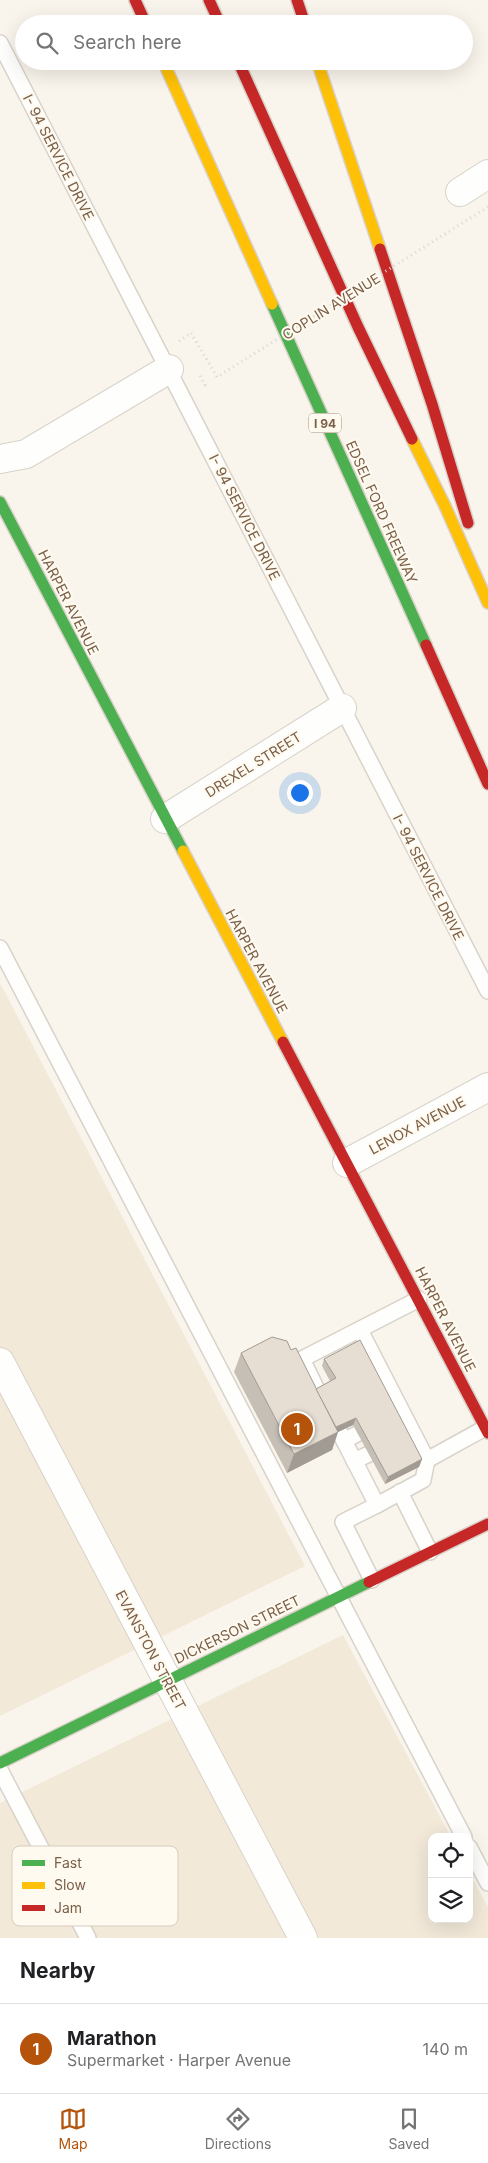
<!DOCTYPE html>
<html lang="en">
<head>
<meta charset="utf-8">
<style>
  :root { --surface:#fff; --page:#f2f2f2; --text:#202124; --muted:#757577; --line:#e0e0e0; --accent:#b45309 }
  body { margin:0; font-family:Inter,sans-serif; background:var(--page); color:var(--text) }
  .controls { position:absolute; right:15px; bottom:15px; display:grid; overflow:hidden; border-radius:10px; box-shadow:0 5px 20px #0002 }
  .controls button { width:45px; height:45px; display:grid; place-items:center; padding:0; border:0; border-bottom:1px solid var(--line); background:var(--surface); color:var(--text); font:25px sans-serif }
  .you { position:absolute; left:299px; top:792px; width:18px; height:18px; margin:-12px; border:4px solid #fff; border-radius:50%; background:#1a73e8; box-shadow:0 0 0 8px #1a73e833 }
  .badge { display:grid; place-items:center; width:32px; height:32px; border-radius:50%; background:var(--accent); color:#fff; font-size:16px; font-weight:700 }
  .pin { position:absolute; translate:-50% -50%; border:2px solid #fff; box-shadow:0 1px 5px #0006 }
  .list { margin:0; padding:0; list-style:none }
  h2 { display:flex; justify-content:space-between; align-items:center; height:65px; margin:0; padding:0 20px; font-size:21px }
  h2 small { font-size:16px; font-weight:400; color:var(--muted) }
  .list li { display:grid; grid-template-columns:32px 1fr auto; gap:15px; align-items:center; box-sizing:border-box; height:90px; padding:0 20px; border-top:1px solid var(--line) }
  .list b { display:block; font-size:19px; white-space:nowrap }
  .list p { margin:0; font-size:16px; white-space:nowrap; color:var(--muted) }
  .list em { font-size:16px; font-style:normal; color:var(--muted) }
  .icon { flex:none; width:28px; height:28px; fill:none; stroke:currentColor; stroke-width:2; stroke-linecap:round; stroke-linejoin:round }
  .map { position:relative; flex:none; width:488px; height:1938px; overflow:hidden }
  .search { position:absolute; background:var(--surface); box-shadow:0 5px 20px #0002; left:15px; right:15px; top:15px; height:55px; display:flex; align-items:center; gap:12px; box-sizing:border-box; padding:0 18px; border-radius:28px; color:var(--muted); font-size:19px }
  .sheet { height:155px; background:var(--surface) }
  nav { display:flex; justify-content:space-around; align-items:center; box-sizing:border-box; height:70px; border-top:1px solid var(--line); background:var(--surface); font-size:14px; color:var(--muted) }
  nav a { display:grid; justify-items:center; gap:2px }
  nav .on { color:var(--accent) }
  .map>svg:first-child { display:block }
  .residential { fill:#f2e9d9 }
  .lines { fill:none; stroke-linecap:round; stroke-linejoin:round }
  .lane-casing { stroke:#d8d2ca; stroke-width:18 }
  .street-casing { stroke:#d8d2ca; stroke-width:30 }
  .fast-casing { stroke:#d9d1c8; stroke-width:14 }
  .slow-casing { stroke:#d9d1c8; stroke-width:14 }
  .jam-casing { stroke:#d9d1c8; stroke-width:14 }
  .path { stroke:#dcd5ce; stroke-width:3; stroke-dasharray:1 4; stroke-linecap:butt }
  .lane { stroke:#fefefc; stroke-width:15 }
  .street { stroke:#fefefc; stroke-width:28 }
  .fast { stroke:#4caf50; stroke-width:11 }
  .slow { stroke:#ffc107; stroke-width:11 }
  .jam { stroke:#c62828; stroke-width:11 }
  .path-bridge { stroke:#dcd5ce; stroke-width:3; stroke-dasharray:1 4; stroke-linecap:butt }
  .wall { fill:#c6bfb5 }
  .shaded-wall { fill:#a19b94 }
  .building { fill:#e6ded3; stroke:#a19b94 }
  .labels { text-anchor:middle; dominant-baseline:central; stroke-width:4; stroke-linejoin:round; paint-order:stroke }
  .shield { fill:#fffaef; stroke:#a28e7b; stroke-width:1 }
  .shield-label { font-size:12px; font-weight:bold; fill:#7a5f49 }
  .street-label { font-size:14px; fill:#7a5f49; stroke:#fffaef }
  .key { fill:#fffaef; stroke:#d7ccbd; stroke-width:1 }
  .key-label { font-size:14px; fill:#7a5f49 }
</style>
</head>
<body>
<div class="map">
<svg width="488" height="1938" viewBox="0 0 488 1938">
  <rect width="100%" height="100%" fill="#f9f5ec"/>
  <g class="residential">
    <path d="M 0,983 L 305,1566 L 0,1716 Z"/>
    <path d="M 343,1635 L 451,1837 L 432,1837 L 432,1919 L 469,1919 L 469,1872 L 488,1907 L 488,1938 L 0,1938 L 0,1803 Z"/>
  </g>
  <g class="lines">
    <defs>
      <g id="lane">
        <path d="M 0,43 L 488,991"/>
        <path d="M 0,948 L 464,1837"/>
        <path d="M 360,1330 L 427,1460 L 423,1480 L 377,1505"/>
        <path d="M 319,1394 L 302,1359 L 419,1299"/>
        <path d="M 339,1431 L 377,1505 L 343,1522 L 372,1580"/>
        <path d="M 344,1441 L 357,1434"/>
        <path d="M 427,1460 L 485,1428"/>
        <path d="M 354,1461 L 369,1454"/>
        <path d="M 400,1492 L 430,1552"/>
        <path d="M 0,1770 L 88,1938"/>
        <path d="M 469,1847 L 488,1883"/>
      </g>
      <g id="street">
        <path d="M 460,192 L 488,174"/>
        <path d="M 0,459 L 26,454 L 169,369"/>
        <path d="M 165,819 L 342,708"/>
        <path d="M 347,1163 L 488,1087"/>
        <path d="M 0,1362 L 303,1938"/>
      </g>
      <g id="fast">
        <path d="M 272,304 L 426,645"/>
        <path d="M 0,502 L 183,851"/>
        <path d="M 0,1763 L 369,1582"/>
      </g>
      <g id="slow">
        <path d="M 163,61 L 272,304"/>
        <path d="M 317,61 L 380,249"/>
        <path d="M 412,439 L 445,506 L 488,603"/>
        <path d="M 183,851 L 283,1042"/>
      </g>
      <g id="jam">
        <path d="M 135,0 L 146,24"/>
        <path d="M 209,0 L 220,24"/>
        <path d="M 297,0 L 305,24"/>
        <path d="M 238,61 L 358,327 L 412,439"/>
        <path d="M 380,249 L 432,404 L 468,523"/>
        <path d="M 426,645 L 488,784"/>
        <path d="M 283,1042 L 488,1433"/>
        <path d="M 369,1582 L 488,1524"/>
      </g>
    </defs>
    <use href="#lane" class="lane-casing"/>
    <use href="#street" class="street-casing"/>
    <use href="#fast" class="fast-casing"/>
    <use href="#slow" class="slow-casing"/>
    <use href="#jam" class="jam-casing"/>
    <g class="path">
      <path d="M 179,341 L 191,333"/>
      <path d="M 200,376 L 205,385 L 202,387"/>
    </g>
    <use href="#lane" class="lane"/>
    <use href="#street" class="street"/>
    <use href="#fast" class="fast"/>
    <use href="#slow" class="slow"/>
    <use href="#jam" class="jam"/>
    <path class="path-bridge" d="M 191,333 L 217,377 L 488,207"/>
  </g>
  <path class="wall" d="M 291,1350 L 316,1389 L 330,1381 L 322,1366 L 324,1359 L 422,1459 L 419,1467 L 385,1484 L 353,1425 L 338,1432 L 332,1450 L 287,1473 L 234,1372 L 241,1353 Z"/>
  <g class="shaded-wall">
    <path d="M 356,1418 L 353,1425 L 338,1432 L 332,1450 L 287,1473 L 294,1454 L 328,1431 Z"/>
    <path d="M 422,1459 L 419,1467 L 385,1484 L 388,1477 Z"/>
  </g>
  <g class="building">
    <path d="M 272,1337 L 287,1341 L 291,1350 L 296,1348 L 338,1432 L 294,1454 L 241,1353 Z"/>
    <path d="M 360,1340 L 422,1459 L 388,1477 L 356,1418 L 336,1427 L 316,1389 L 336,1378 L 324,1359 Z"/>
  </g>
  <g class="labels">
    <rect class="shield" x="309" y="413.5" width="32" height="19" rx="4"/>
    <g class="shield-label">
      <text x="325" y="423">I 94</text>
    </g>
    <g class="street-label">
      <text transform="translate(59 157) rotate(63)">I- 94 SERVICE DRIVE</text>
      <text transform="translate(331 306) rotate(-32)">COPLIN AVENUE</text>
      <text transform="translate(382 512) rotate(66)">EDSEL FORD FREEWAY</text>
      <text transform="translate(245 517) rotate(63)">I- 94 SERVICE DRIVE</text>
      <text transform="translate(69 602) rotate(63)">HARPER AVENUE</text>
      <text transform="translate(253 764) rotate(-32)">DREXEL STREET</text>
      <text transform="translate(429 877) rotate(63)">I- 94 SERVICE DRIVE</text>
      <text transform="translate(257 961) rotate(62)">HARPER AVENUE</text>
      <text transform="translate(417 1125) rotate(-28)">LENOX AVENUE</text>
      <text transform="translate(446 1319) rotate(63)">HARPER AVENUE</text>
      <text transform="translate(237 1629) rotate(-26)">DICKERSON STREET</text>
      <text transform="translate(151 1650) rotate(62)">EVANSTON STREET</text>
    </g>
  </g>
  <rect x="12" y="1846" width="166" height="80" rx="8" class="key"/>
  <rect x="22" y="1860" width="23" height="6" fill="#4caf50"/>
  <rect x="22" y="1882" width="23" height="7" fill="#ffc107"/>
  <rect x="22" y="1905" width="23" height="6" fill="#c62828"/>
  <g class="key-label">
    <text x="54" y="1868">Fast</text>
    <text x="54" y="1890">Slow</text>
    <text x="54" y="1913">Jam</text>
  </g>
</svg>
<div class="controls">
<button><svg class="icon" aria-label="locate" viewBox="0 0 24 24"><circle cx="12" cy="12" r="6"/><path d="M12 2v4M12 18v4M2 12h4M18 12h4"/></svg></button>
<button><svg class="icon" aria-label="layers" viewBox="0 0 24 24"><path d="M12 4l9 5-9 5-9-5zM3 14l9 5 9-5"/></svg></button>
</div>
<div class="you"></div>
<div class="pin badge" style="left:297px;top:1429px">1</div>
<div class="search"><svg class="icon" aria-label="search" viewBox="0 0 24 24"><circle cx="10" cy="10" r="6"/><path d="M15 15l6 6"/></svg>Search here</div>
</div>
<section class="sheet">
<h2>Nearby<small></small></h2>
<ul class="list">
<li><span class="badge">1</span><div><b>Marathon</b><p>Supermarket · Harper Avenue</p></div><em>140 m</em></li>
</ul>
</section>
<nav>
<a class="on"><svg class="icon" aria-label="map" viewBox="0 0 24 24"><path d="M3 6l6-2 6 2 6-2v14l-6 2-6-2-6 2zM9 4v14M15 6v14"/></svg>Map</a>
<a><svg class="icon" aria-label="directions" viewBox="0 0 24 24"><path d="M12 3l9 9-9 9-9-9zM9 14v-3h6M13 9l2 2-2 2"/></svg>Directions</a>
<a><svg class="icon" aria-label="saved" viewBox="0 0 24 24"><path d="M7 4h10v16l-5-4-5 4z"/></svg>Saved</a>
</nav>
</body>
</html>
